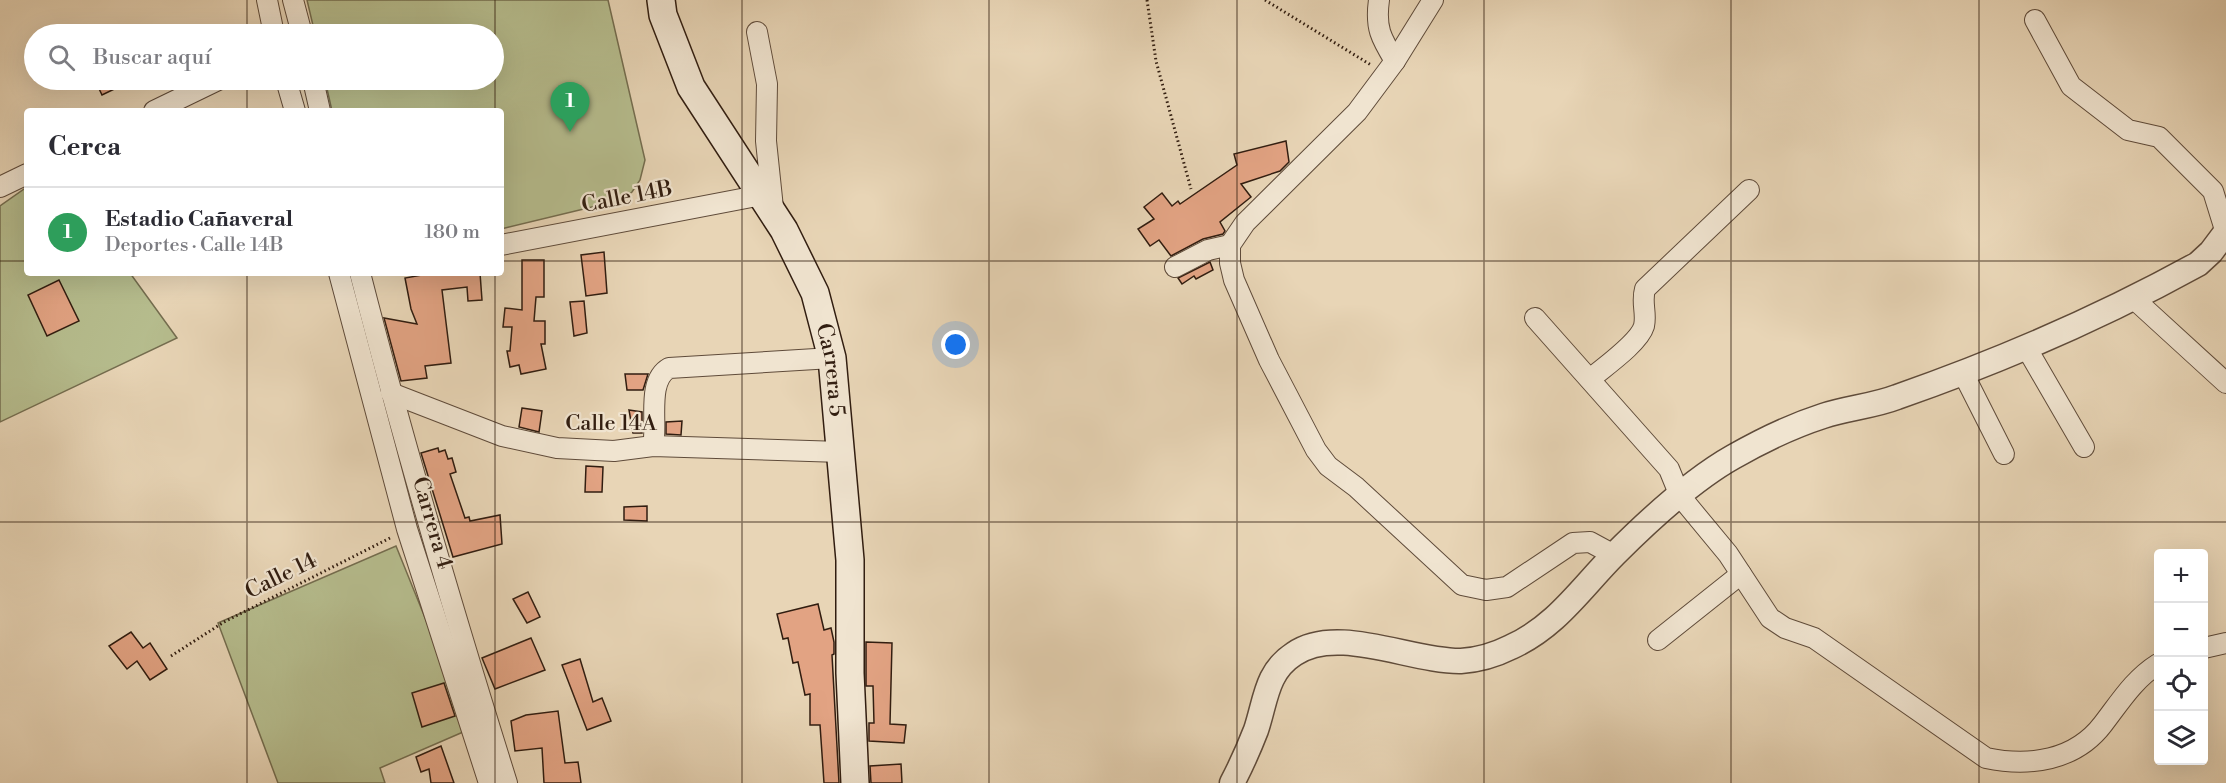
<!DOCTYPE html>
<html lang="es">
<head>
<meta charset="utf-8">
<style>
  :root { --surface:#fff; --page:#f2f2f3; --text:#2b2b33; --muted:#7c7c81; --line:#e1e1e2; --accent:#b45309 }
  body { margin:0; font-family:"Libre Bodoni",serif; background:var(--page); color:var(--text) }
  .controls { position:absolute; right:18px; bottom:18px; display:grid; overflow:hidden; border-radius:6px; box-shadow:0 6px 24px #0002 }
  .controls button { width:54px; height:54px; display:grid; place-items:center; padding:0; border:0; border-bottom:2px solid var(--line); background:var(--surface); color:var(--text); font:30px sans-serif }
  .you { position:absolute; left:956px; top:345px; width:21px; height:21px; margin:-15px; border:4px solid #fff; border-radius:50%; background:#1a73e8; box-shadow:0 0 0 9px #1a73e833 }
  .badge { display:grid; place-items:center; width:39px; height:39px; border-radius:50%; background:var(--accent); color:#fff; font-size:20px; font-weight:700 }
  .pin { position:absolute; translate:-50% -50px; filter:drop-shadow(0 2px 3px #0008) }
  .pin::after { content:''; position:absolute; top:32px; width:21px; height:18px; background:inherit; clip-path:polygon(0 0,100% 0,50% 100%) }
  .list { margin:0; padding:0; list-style:none }
  h2 { display:flex; justify-content:space-between; align-items:center; height:78px; margin:0; padding:0 24px; font-size:26px }
  h2 small { font-size:20px; font-weight:400; color:var(--muted) }
  .list li { display:grid; grid-template-columns:39px 1fr auto; gap:18px; align-items:center; box-sizing:border-box; height:90px; padding:0 24px; border-top:2px solid var(--line) }
  .list b { display:block; font-size:22px; white-space:nowrap }
  .list p { margin:0; font-size:20px; white-space:nowrap; color:var(--muted) }
  .list em { font-size:20px; font-style:normal; color:var(--muted) }
  .icon { flex:none; width:33px; height:33px; fill:none; stroke:currentColor; stroke-width:2; stroke-linecap:round; stroke-linejoin:round }
  .map { position:relative; flex:none; width:2226px; height:783px; overflow:hidden }
  .search { position:absolute; background:var(--surface); box-shadow:0 6px 24px #0002; left:24px; top:24px; width:480px; height:66px; display:flex; align-items:center; gap:15px; box-sizing:border-box; padding:0 21px; border-radius:33px; color:var(--muted); font-size:22px }
  .panel { position:absolute; background:var(--surface); box-shadow:0 6px 24px #0002; left:24px; top:108px; width:480px; height:168px; border-radius:6px }
  .map>svg:first-child { display:block }
  .green { fill:#b6bd8e; stroke:#746d4f; stroke-width:1.5 }
  .building { fill:#e2a383; stroke:#311d10; stroke-width:1.5 }
  .lines { fill:none; stroke-linecap:round; stroke-linejoin:round }
  .minor-casing { stroke:#5f4b3a; stroke-width:22 }
  .tertiary-casing { stroke:#5f4b3a; stroke-width:27 }
  .secondary-casing { stroke:#311d10; stroke-width:30 }
  .path { stroke:#311d10; stroke-width:3; stroke-dasharray:1.5 3; stroke-linecap:butt }
  .minor { stroke:#f0e4d0; stroke-width:20 }
  .tertiary { stroke:#f0e4d0; stroke-width:24 }
  .secondary { stroke:#f0e4d0; stroke-width:27 }
  .grid { fill:none; stroke:#311d10; stroke-width:1.5; stroke-opacity:0.55 }
  .labels { text-anchor:middle; dominant-baseline:central; stroke-width:4.5; stroke-linejoin:round; paint-order:stroke }
  .street-label { font-size:22px; fill:#311d10; stroke:#f0e4d0 }
</style>
</head>
<body>
<div class="map">
<svg width="2226" height="783" viewBox="0 0 2226 783">
  <rect width="100%" height="100%" fill="#e8d5b6"/>
  <filter id="stains"><feTurbulence type="fractalNoise" baseFrequency=".00333" numOctaves="4"/><feColorMatrix values="0 0 0 0 .2 0 0 0 0 .09 0 0 0 0 .02 0 0 0 .5 -.17"/></filter>
  <radialGradient id="worn" r=".72"><stop offset=".6" stop-color="#630" stop-opacity="0"/><stop offset="1" stop-color="#630" stop-opacity=".3"/></radialGradient>
  <g class="green">
    <path d="M 307,0 L 608,0 L 645,160 L 640,180 L 632,192 L 621,200 L 501,229 L 501,111 L 332,111 L 325,80 L 494,80 L 494,34 L 315,34 Z"/>
    <path d="M 27,187 L 27,273 L 130,273 L 177,338 L 0,422 L 0,206 Z"/>
    <path d="M 396,546 L 470,729 L 380,768 L 385,783 L 278,783 L 218,623 Z"/>
  </g>
  <g class="building">
    <path d="M 95,80 L 133,80 L 102,95 Z"/>
    <path d="M 1286,141 L 1289,162 L 1280,171 L 1241,184 L 1251,197 L 1220,222 L 1225,231 L 1223,234 L 1203,239 L 1171,256 L 1159,240 L 1150,246 L 1138,229 L 1154,219 L 1144,207 L 1162,193 L 1172,206 L 1178,201 L 1180,204 L 1237,165 L 1234,154 Z"/>
    <path d="M 604,252 L 607,293 L 586,296 L 581,255 Z"/>
    <path d="M 522,260 L 544,260 L 544,297 L 536,297 L 534,321 L 545,321 L 545,344 L 541,344 L 546,369 L 521,374 L 519,365 L 510,367 L 507,351 L 510,351 L 512,327 L 503,327 L 505,308 L 522,310 Z"/>
    <path d="M 1210,262 L 1213,270 L 1196,279 L 1194,276 L 1182,284 L 1178,278 Z"/>
    <path d="M 433,273 L 480,273 L 482,300 L 468,301 L 467,287 L 442,290 L 451,363 L 425,366 L 427,378 L 401,381 L 384,318 L 417,324 L 411,309 L 405,278 Z"/>
    <path d="M 59,280 L 79,321 L 47,336 L 28,295 Z"/>
    <path d="M 584,301 L 587,333 L 574,336 L 570,302 Z"/>
    <path d="M 625,374 L 648,374 L 643,390 L 627,390 Z"/>
    <path d="M 522,408 L 542,411 L 539,432 L 519,427 Z"/>
    <path d="M 629,410 L 642,412 L 642,433 L 633,433 Z"/>
    <path d="M 682,421 L 681,435 L 666,434 L 666,422 Z"/>
    <path d="M 438,448 L 439,452 L 445,450 L 448,459 L 452,458 L 456,472 L 450,474 L 465,518 L 469,517 L 470,521 L 500,515 L 502,544 L 453,557 L 421,453 Z"/>
    <path d="M 586,466 L 603,467 L 602,492 L 585,492 Z"/>
    <path d="M 647,506 L 647,521 L 624,520 L 624,507 Z"/>
    <path d="M 528,592 L 540,617 L 527,623 L 513,599 Z"/>
    <path d="M 818,604 L 824,630 L 831,628 L 834,642 L 834,654 L 832,655 L 839,783 L 824,783 L 820,725 L 810,725 L 810,694 L 805,695 L 798,662 L 793,663 L 788,638 L 783,639 L 777,614 Z"/>
    <path d="M 131,632 L 143,648 L 150,643 L 167,669 L 150,680 L 137,661 L 127,669 L 109,646 Z"/>
    <path d="M 531,638 L 545,670 L 495,689 L 482,658 Z"/>
    <path d="M 866,642 L 892,643 L 890,724 L 906,725 L 904,743 L 869,741 L 869,723 L 874,723 L 873,686 L 866,686 Z"/>
    <path d="M 580,659 L 593,702 L 602,698 L 611,721 L 587,730 L 562,665 Z"/>
    <path d="M 444,683 L 455,716 L 422,727 L 412,693 Z"/>
    <path d="M 558,711 L 565,763 L 578,762 L 581,783 L 544,783 L 542,748 L 515,751 L 511,721 L 526,715 Z"/>
    <path d="M 441,746 L 454,783 L 431,783 L 429,769 L 421,772 L 416,757 Z"/>
    <path d="M 901,764 L 902,783 L 871,783 L 870,766 Z"/>
  </g>
  <g class="lines">
    <defs>
      <g id="minor">
        <path d="M 267,0 L 274,34"/>
        <path d="M 293,0 L 302,34"/>
        <path d="M 1379,0 C 1375,28 1381,38 1395,61"/>
        <path d="M 1433,0 L 1395,61 L 1357,112 L 1245,223 L 1230,245 L 1230,263 L 1234,280 L 1269,360 L 1316,450 L 1328,466 L 1356,487 L 1462,585 L 1486,590 L 1507,587 L 1573,543 L 1590,542 L 1614,555"/>
        <path d="M 2035,20 L 2071,86 L 2128,130 L 2159,137 L 2213,191 L 2226,233"/>
        <path d="M 757,32 L 767,84 L 766,141 L 773,208"/>
        <path d="M 286,80 L 295,111"/>
        <path d="M 313,80 L 320,111"/>
        <path d="M 154,111 L 218,80"/>
        <path d="M 0,187 L 27,174"/>
        <path d="M 501,245 L 762,195"/>
        <path d="M 1175,267 L 1208,250 L 1230,245"/>
        <path d="M 339,273 L 407,529 L 489,783"/>
        <path d="M 360,273 C 404,445 454,614 507,783"/>
        <path d="M 2133,298 L 2226,383"/>
        <path d="M 1535,318 L 1669,469 L 1680,496 L 1728,554 L 1770,618 L 1785,628 L 1814,638 L 1986,758 C 2029,767 2075,761 2103,724 C 2120,702 2134,679 2158,664"/>
        <path d="M 2026,347 L 2084,447"/>
        <path d="M 1963,373 L 2004,454"/>
        <path d="M 1590,379 C 1604,367 1639,343 1644,326 C 1647,313 1641,303 1645,289 L 1749,190"/>
        <path d="M 391,393 L 502,436 L 557,448 L 614,451 L 653,446 L 841,452"/>
        <path d="M 653,446 C 658,424 646,381 669,368 L 832,358"/>
        <path d="M 1658,640 L 1741,574"/>
        <path d="M 2204,648 L 2226,643"/>
      </g>
      <path id="tertiary" d="M 1232,783 C 1241,766 1249,748 1256,730 C 1266,700 1266,672 1294,654 C 1337,624 1412,662 1461,661 C 1478,660 1495,655 1511,647 C 1557,626 1581,588 1615,554 C 1646,523 1694,479 1733,457 C 1761,441 1792,426 1823,416 C 1847,408 1874,406 1897,397 C 2000,361 2102,317 2198,264 L 2211,252 L 2226,232"/>
      <g id="secondary">
        <path id="s1" d="M 661,0 L 663,15 L 691,87 L 784,230 L 815,293 L 832,358 L 850,560 L 850,673 L 855,783"/>
      </g>
    </defs>
    <use href="#minor" class="minor-casing"/>
    <use href="#tertiary" class="tertiary-casing"/>
    <use href="#secondary" class="secondary-casing"/>
    <g class="path">
      <path d="M 1147,0 L 1156,61 L 1191,189"/>
      <path d="M 1265,0 L 1371,65"/>
      <path d="M 171,656 L 224,622 L 392,537"/>
    </g>
    <use href="#minor" class="minor"/>
    <use href="#tertiary" class="tertiary"/>
    <use href="#secondary" class="secondary"/>
  </g>
  <path class="grid" d="M 247,0 L 247,34M 495,0 L 495,111M 742,0 L 742,783M 989,0 L 989,783M 1237,0 L 1237,783M 1484,0 L 1484,783M 1731,0 L 1731,783M 1979,0 L 1979,783M 247,80 L 247,111M 0,261 L 27,261M 501,261 L 2226,261M 247,273 L 247,783M 495,273 L 495,783M 0,522 L 2226,522"/>
  <g class="labels">
    <g class="street-label">
      <text transform="translate(627 197) rotate(-11)">Calle 14B</text>
      <text stroke="none"><textPath href="#s1" startOffset="412">Carrera 5</textPath></text>
      <text x="611" y="423">Calle 14A</text>
      <text transform="translate(432 523) rotate(74)">Carrera 4</text>
      <text transform="translate(281 576) rotate(-26)">Calle 14</text>
    </g>
  </g>
  <rect width="100%" height="100%" filter="url(#stains)"/>
  <rect width="100%" height="100%" fill="url(#worn)"/>
</svg>
<div class="controls">
<button>+</button>
<button>−</button>
<button><svg class="icon" aria-label="locate" viewBox="0 0 24 24"><circle cx="12" cy="12" r="6"/><path d="M12 2v4M12 18v4M2 12h4M18 12h4"/></svg></button>
<button><svg class="icon" aria-label="layers" viewBox="0 0 24 24"><path d="M12 4l9 5-9 5-9-5zM3 14l9 5 9-5"/></svg></button>
</div>
<div class="you"></div>
<div class="pin badge" style="left:570px;top:132px;background:#2e9e5b">1</div>
<div class="search"><svg class="icon" aria-label="search" viewBox="0 0 24 24"><circle cx="10" cy="10" r="6"/><path d="M15 15l6 6"/></svg>Buscar aquí</div>
<section class="panel">
<h2>Cerca<small></small></h2>
<ul class="list">
<li><span class="badge" style="background:#2e9e5b">1</span><div><b>Estadio Cañaveral</b><p>Deportes · Calle 14B</p></div><em>180 m</em></li>
</ul>
</section>
</div>
</body>
</html>
